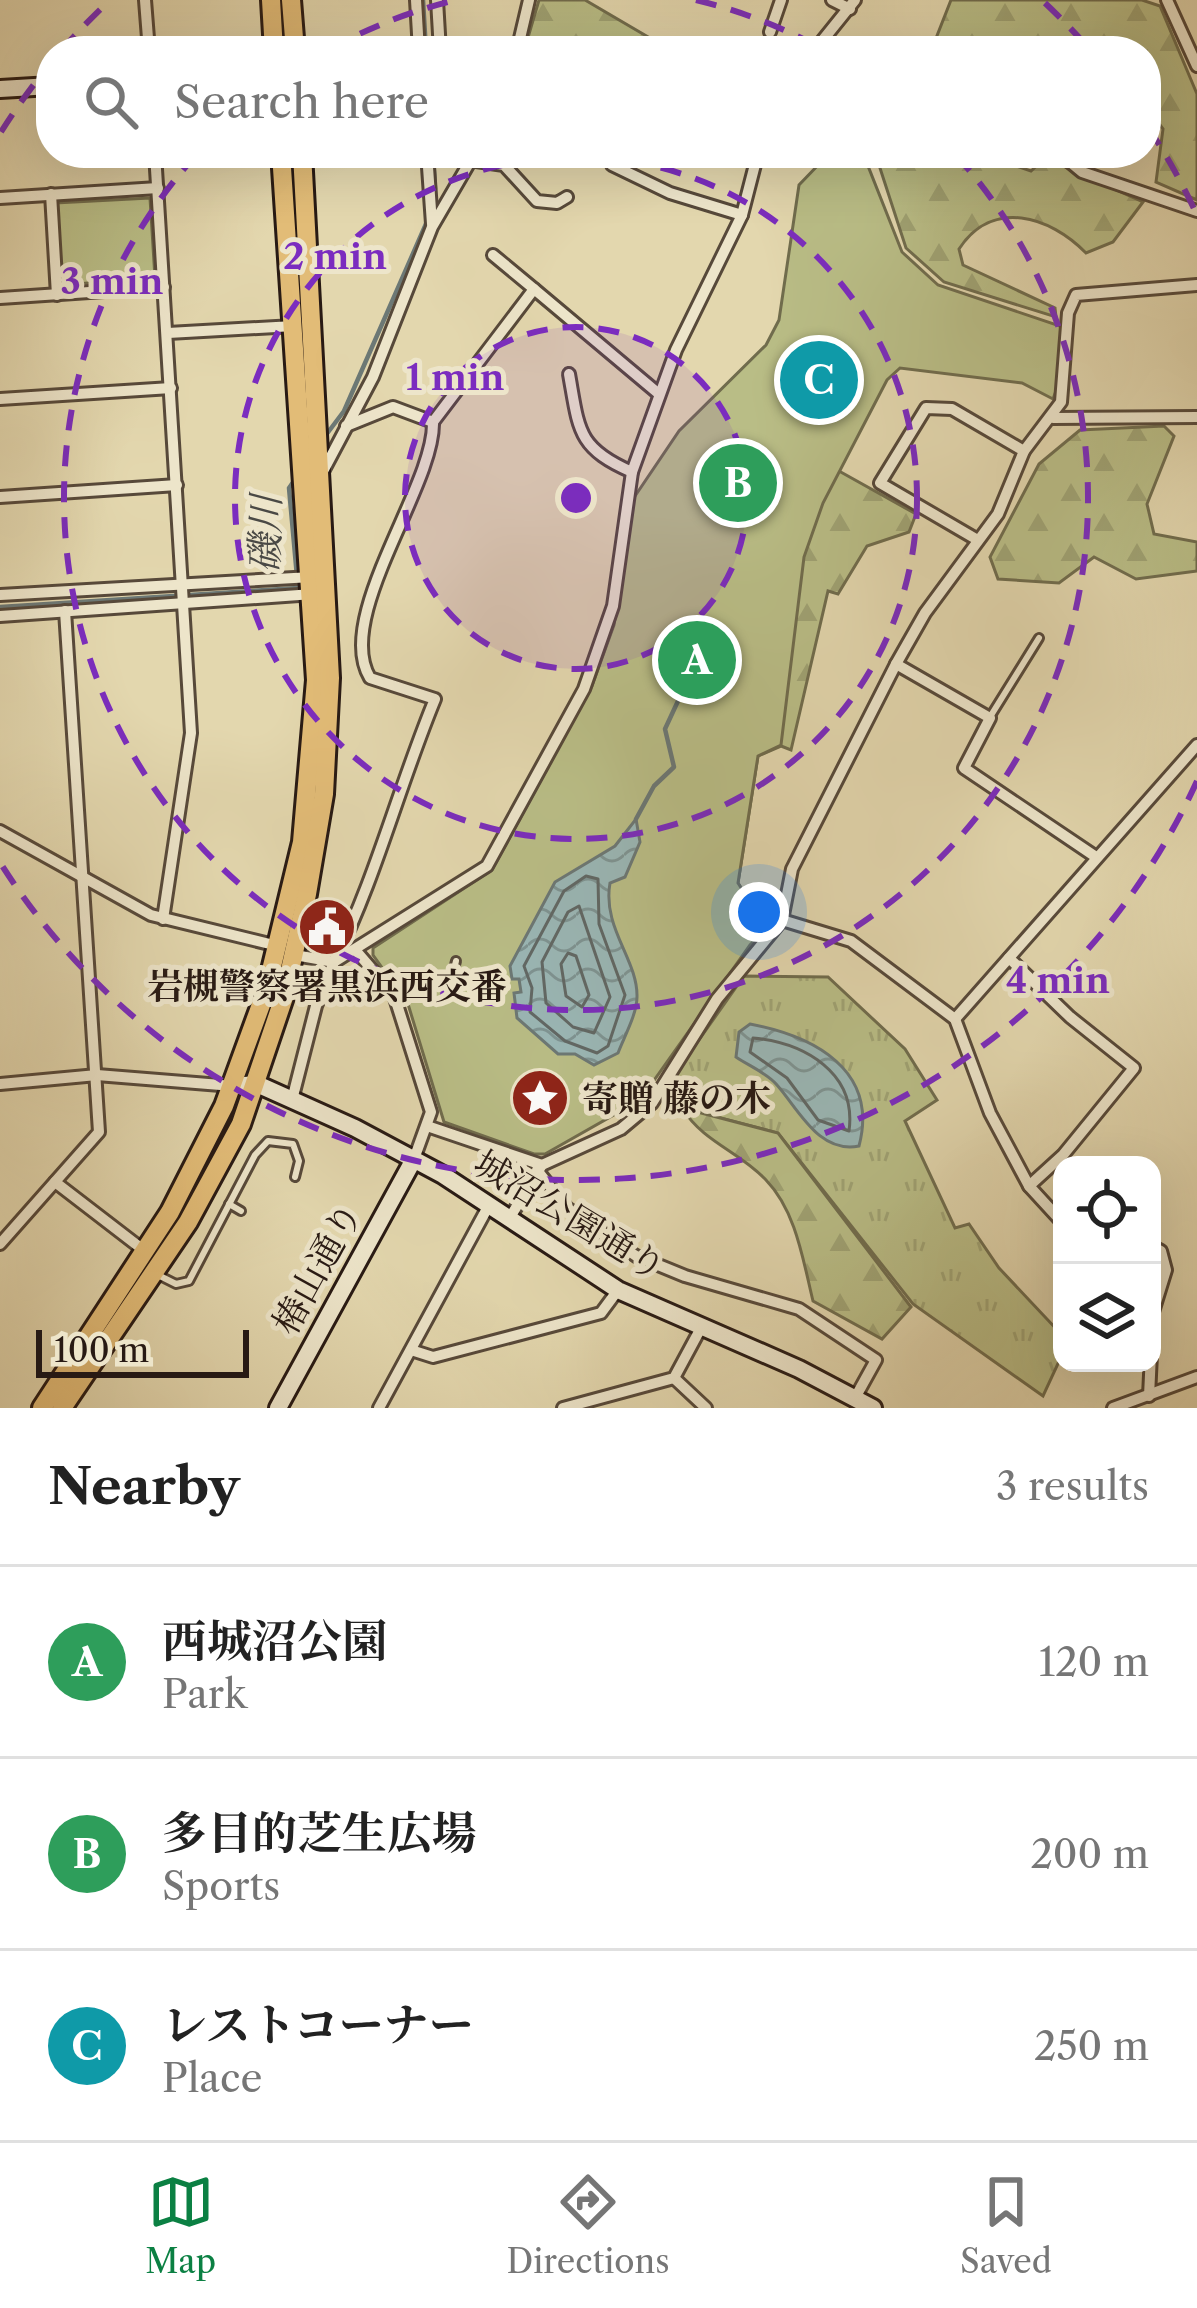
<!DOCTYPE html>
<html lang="en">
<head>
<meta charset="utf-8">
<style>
  :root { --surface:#fff; --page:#f2f2f2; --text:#222; --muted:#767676; --line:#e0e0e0; --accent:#0b8043 }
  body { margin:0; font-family:"Libre Caslon Text","Noto Serif JP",serif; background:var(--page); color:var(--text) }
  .controls { position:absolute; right:36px; bottom:36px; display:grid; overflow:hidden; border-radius:24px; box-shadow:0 12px 48px #0002 }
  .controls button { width:108px; height:108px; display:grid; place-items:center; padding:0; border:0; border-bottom:3px solid var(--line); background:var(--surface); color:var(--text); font:60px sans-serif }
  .scale { position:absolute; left:36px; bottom:30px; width:213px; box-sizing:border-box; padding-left:12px; border:6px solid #281a14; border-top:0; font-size:33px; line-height:42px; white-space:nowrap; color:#281a14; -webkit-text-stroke:9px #ede5ca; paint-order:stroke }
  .you { position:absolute; left:759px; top:912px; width:42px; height:42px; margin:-30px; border:9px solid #fff; border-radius:50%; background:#1a73e8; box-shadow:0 0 0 18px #1a73e833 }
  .badge { display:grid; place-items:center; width:78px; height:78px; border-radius:50%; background:var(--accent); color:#fff; font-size:39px; font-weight:700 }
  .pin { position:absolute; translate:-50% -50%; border:6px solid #fff; box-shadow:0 3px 12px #0006 }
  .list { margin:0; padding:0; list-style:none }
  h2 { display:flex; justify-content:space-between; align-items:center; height:156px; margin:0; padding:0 48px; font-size:51px }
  h2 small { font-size:39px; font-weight:400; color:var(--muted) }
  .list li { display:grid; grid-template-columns:78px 1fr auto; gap:36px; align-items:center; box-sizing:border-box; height:192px; padding:0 48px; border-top:3px solid var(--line) }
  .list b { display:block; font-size:45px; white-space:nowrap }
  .list p { margin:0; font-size:39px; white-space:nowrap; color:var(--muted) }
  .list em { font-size:39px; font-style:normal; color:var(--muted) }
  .icon { flex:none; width:66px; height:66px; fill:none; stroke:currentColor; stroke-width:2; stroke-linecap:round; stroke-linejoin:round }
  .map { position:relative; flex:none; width:1197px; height:1408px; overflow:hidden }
  .search { position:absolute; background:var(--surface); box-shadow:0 12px 48px #0002; left:36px; right:36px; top:36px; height:132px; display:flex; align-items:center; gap:30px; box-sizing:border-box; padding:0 42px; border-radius:48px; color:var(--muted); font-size:45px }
  .sheet { height:732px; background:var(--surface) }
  nav { display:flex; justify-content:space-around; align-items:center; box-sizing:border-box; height:168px; border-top:3px solid var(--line); background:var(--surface); font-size:33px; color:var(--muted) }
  nav a { display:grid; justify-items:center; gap:6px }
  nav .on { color:var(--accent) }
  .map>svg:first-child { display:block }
  .grass { fill:url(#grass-tufts); stroke:#706c4d; stroke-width:3 }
  .forest { fill:url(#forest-firs); stroke:#706c4d; stroke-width:3 }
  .green { fill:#b9bd86; stroke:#706c4d; stroke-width:3 }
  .water { fill:url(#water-waves); stroke:#6c7875; stroke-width:3 }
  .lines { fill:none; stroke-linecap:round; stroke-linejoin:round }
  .shore { stroke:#616865; stroke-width:3 }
  .stream { stroke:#6c7875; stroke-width:4.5 }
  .lane-casing { stroke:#57493a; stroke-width:12 }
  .street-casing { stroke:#57493a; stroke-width:16 }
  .secondary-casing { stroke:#281a14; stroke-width:22 }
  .primary-casing { stroke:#281a14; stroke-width:24 }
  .lane { stroke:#ede5ca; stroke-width:6 }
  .street { stroke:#ede5ca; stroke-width:10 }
  .secondary { stroke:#ede5ca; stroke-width:16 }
  .primary { stroke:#e2bc77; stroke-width:18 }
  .ring { fill:none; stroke:#7b2cbf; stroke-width:6; stroke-dasharray:21 15 }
  .labels { text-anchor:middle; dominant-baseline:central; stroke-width:10; stroke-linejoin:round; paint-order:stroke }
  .poi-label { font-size:36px; font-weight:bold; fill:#281a14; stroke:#ede5ca }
  .street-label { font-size:36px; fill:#281a14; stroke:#ede5ca }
  .water-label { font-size:39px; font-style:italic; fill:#4a4945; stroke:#ede5ca }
  .centre { fill:#7b2cbf; stroke:#ede5ca; stroke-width:6 }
  .ring-label { font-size:36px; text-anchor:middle; font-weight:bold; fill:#7b2cbf; stroke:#ede5ca; stroke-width:10; stroke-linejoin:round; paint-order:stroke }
</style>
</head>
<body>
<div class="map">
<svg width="1197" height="1408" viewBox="0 0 1197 1408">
  <defs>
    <pattern id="grass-tufts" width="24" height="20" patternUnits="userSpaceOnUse" patternTransform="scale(3)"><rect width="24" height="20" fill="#b9bd86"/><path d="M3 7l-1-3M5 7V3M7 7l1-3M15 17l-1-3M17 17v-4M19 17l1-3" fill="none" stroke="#9fa273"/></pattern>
    <pattern id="forest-firs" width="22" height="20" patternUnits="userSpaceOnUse" patternTransform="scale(3)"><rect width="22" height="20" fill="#b9bd86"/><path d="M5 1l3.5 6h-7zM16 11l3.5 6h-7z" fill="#9fa273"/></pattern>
    <pattern id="water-waves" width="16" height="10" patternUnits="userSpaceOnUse" patternTransform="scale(3)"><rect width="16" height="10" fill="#9ab7b6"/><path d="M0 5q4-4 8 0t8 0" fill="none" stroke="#7e9493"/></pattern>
  </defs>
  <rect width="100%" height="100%" fill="#e3d7ae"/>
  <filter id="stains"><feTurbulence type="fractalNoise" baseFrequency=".00167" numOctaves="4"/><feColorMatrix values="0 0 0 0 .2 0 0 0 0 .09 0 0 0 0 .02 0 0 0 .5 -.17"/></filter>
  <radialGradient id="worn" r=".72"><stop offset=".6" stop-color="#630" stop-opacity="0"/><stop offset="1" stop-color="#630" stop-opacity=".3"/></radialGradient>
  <path class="grass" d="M 744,976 L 828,977 L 905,1049 L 937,1100 L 905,1121 L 955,1228 L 969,1224 L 999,1268 L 1062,1335 L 1062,1355 L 1043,1396 L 913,1304 L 778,1133 L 667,1104 L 660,1095 Z"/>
  <g class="forest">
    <path d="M 539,0 L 585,0 L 672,51 L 524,51 Z"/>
    <path d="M 951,0 L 1142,0 L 1160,6 L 1197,94 L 1197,200 L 1156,182 L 1163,129 L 1146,106 L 1146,51 L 931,51 Z"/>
    <path d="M 880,153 L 1002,153 L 1010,164 L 1031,171 L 1045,158 L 1143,202 L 1113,242 L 1086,253 C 1050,216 992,198 959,249 L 963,265 L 1055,308 L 1056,317 L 944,282 L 906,248 L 878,162 Z"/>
    <path d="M 1164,426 L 1174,436 L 1147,504 L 1154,534 L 1197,542 L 1197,571 L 1136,579 L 1094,557 L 1059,583 L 998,579 L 990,557 L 1039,464 L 1080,430 Z"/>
    <path d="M 830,466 L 916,514 L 909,532 L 867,546 L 838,594 L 828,591 L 791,750 L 781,746 L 758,756 L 738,883 L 759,916 L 774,921 L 766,927 L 736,908 L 737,790 L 774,609 Z"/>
    <path d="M 682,1108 L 778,1133 L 911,1307 L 882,1339 L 813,1301 C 803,1260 796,1211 766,1180 C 739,1151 704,1143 682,1108 Z"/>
  </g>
  <g class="green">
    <path d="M 822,161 L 868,166 L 902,252 L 938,285 L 1063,327 L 1063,372 L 1053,399 L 1022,383 L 900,368 L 887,380 L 823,503 L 804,557 L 781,745 L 758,756 L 738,883 L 759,916 L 774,921 L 750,945 L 640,1100 L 545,1154 L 534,1154 L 444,1122 L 408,1004 L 373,955 L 373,948 L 492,870 L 592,686 L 614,625 L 631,502 L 679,431 L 766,345 L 779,320 L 799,185 Z"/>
    <path d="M 150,198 L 155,278 L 62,285 L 55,203 Z"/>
  </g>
  <g class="water">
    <path d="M 636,819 L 640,842 L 625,877 L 610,883 C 602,928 638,960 637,997 C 637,1014 624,1037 618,1053 L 594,1065 L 575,1054 L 558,1054 L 517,1018 L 514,993 L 521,992 L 519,979 L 512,979 L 510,966 L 555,882 L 615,846 Z"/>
    <path d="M 750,1024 C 814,1036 879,1070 859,1146 C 819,1154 799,1110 777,1085 C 767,1073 749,1066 736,1057 L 739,1032 Z"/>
  </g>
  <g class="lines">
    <g class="shore">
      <path d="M 586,876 L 598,879 L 599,924 L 625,995 L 608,1046 L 597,1053 L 565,1041 L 530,1012 L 532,988 L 524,966 L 564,891 Z"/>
      <path d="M 579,906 L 610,997 L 594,1033 L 573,1027 L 546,1003 L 542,962 L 568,912 Z"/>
      <path d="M 568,953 L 576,956 L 589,995 L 582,1007 L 566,996 L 561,964 Z"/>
      <path d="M 753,1038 C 805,1043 857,1073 849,1131 L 818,1120 L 787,1078 L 750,1052 Z"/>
    </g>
    <g class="stream">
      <path d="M 423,0 L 426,51"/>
      <path d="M 433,153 L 435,189"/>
      <path d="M 323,439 L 344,411 L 429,217"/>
      <path d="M 0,607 L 298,588 L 289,488 L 296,478"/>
      <path d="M 636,819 L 654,786 L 674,767 L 665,729 L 678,701"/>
    </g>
    <defs>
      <g id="lane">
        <path d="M 990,717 L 1039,638"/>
        <path d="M 394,995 L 452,977 L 456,961"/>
        <path d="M 229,1204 L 241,1211"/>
        <path d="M 158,1275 L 176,1284 L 189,1281 L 255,1155 L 268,1141 L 293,1144 L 299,1161 L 295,1177"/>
      </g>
      <g id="street">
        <path d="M 145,0 L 149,51"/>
        <path d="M 416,0 L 419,51"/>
        <path d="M 437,0 L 440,51"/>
        <path d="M 832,0 L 850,9"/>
        <path d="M 1167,0 L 1197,66"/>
        <path d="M 770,32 L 781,0"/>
        <path d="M 517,51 L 529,0"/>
        <path d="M 814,51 L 855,0"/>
        <path d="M 155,153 L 191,733 L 163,919"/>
        <path d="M 427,153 L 432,224"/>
        <path d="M 1059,153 L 1082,172 L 1197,211"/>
        <path d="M 469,160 L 504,165 L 537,201 L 557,203 L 567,197"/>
        <path d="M 612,165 L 670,193 L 742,215"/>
        <path d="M 51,194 L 57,295"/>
        <path d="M 0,198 L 158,188"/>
        <path d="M 493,255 L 534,289"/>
        <path d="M 0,298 L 164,287"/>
        <path d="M 168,333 L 294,326"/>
        <path d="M 569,374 C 579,430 577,448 632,472"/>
        <path d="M 0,399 L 171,388"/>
        <path d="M 1053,418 L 1197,417"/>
        <path d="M 346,426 L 393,407 L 433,422 L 534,289 L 659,394"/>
        <path d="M 320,477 L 373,377 L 432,227 L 475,153"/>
        <path d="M 0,497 L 177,485"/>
        <path d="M 976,539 L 880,483 L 926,408 L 952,409 L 1024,451"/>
        <path d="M 0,595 L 312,577"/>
        <path d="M 0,616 L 313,594"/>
        <path d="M 896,664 L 990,718 L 964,768 L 1096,857"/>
        <path d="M 0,831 L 151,915 L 278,946"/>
        <path d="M 782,920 L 851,941 L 955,1019 L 990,1113 L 1029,1186 L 1062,1222"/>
        <path d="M 357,952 L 394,995 L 431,1112 L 414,1159"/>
        <path d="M 295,955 L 334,962 C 376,878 399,786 435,699 L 370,678 C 333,617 435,486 433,422"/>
        <path d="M 1009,958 L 1070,1017 L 1134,1068 L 1063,1155 L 1029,1186"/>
        <path d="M 955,1019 L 1197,745"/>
        <path d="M 0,1084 L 97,1075 L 233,1086"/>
        <path d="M 292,1100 L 316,1006 L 334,962 L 487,866 L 584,689 L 613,606 L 632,472 L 676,350 L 742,215 L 758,153"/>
        <path d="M 430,1127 L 542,1165"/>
        <path d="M 537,1170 L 567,1208 L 636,1256 L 685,1276 L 799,1309 L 876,1360 L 855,1398"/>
        <path d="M 55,1182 L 146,1252"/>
        <path d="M 509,1219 L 542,1165 L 621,1129 L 652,1103 L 717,999 L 782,920 L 792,869 L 896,664 L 925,613 L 998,514 L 1024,451 L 1061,402 L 1068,313 L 1076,295 L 1197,285"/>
        <path d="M 0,1244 L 99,1132 L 65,611"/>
        <path d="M 411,1350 L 433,1357 L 601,1313 L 618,1290"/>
        <path d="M 674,1378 L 706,1408"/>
        <path d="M 1149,1396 L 1153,1312 L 1166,1270 L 1161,1251 L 1152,1246"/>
        <path d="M 379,1408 L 489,1205"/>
        <path d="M 563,1408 L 674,1378 L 702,1326"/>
        <path d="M 1113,1408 L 1197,1377"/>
      </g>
      <g id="secondary">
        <path d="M 0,89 L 51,86"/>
        <path d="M 233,1086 L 257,1084 L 355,1128 L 443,1175 L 618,1290 L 799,1369 L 873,1408"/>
        <path d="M 278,1408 L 414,1159"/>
      </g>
      <g id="primary">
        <path d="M 271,0 L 274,51"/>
        <path d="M 291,0 L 295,51"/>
        <path d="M 42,1408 L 170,1212 L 224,1106 L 266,991 L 302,842 L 316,680 L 281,153"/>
        <path d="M 62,1408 L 188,1222 L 241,1124 L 284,997 L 307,894 L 324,794 L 330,678 L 302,153"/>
      </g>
    </defs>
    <use href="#lane" class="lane-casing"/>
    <use href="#street" class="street-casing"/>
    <use href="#secondary" class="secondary-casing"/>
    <use href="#primary" class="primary-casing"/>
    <use href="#lane" class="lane"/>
    <use href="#street" class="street"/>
    <use href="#secondary" class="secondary"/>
    <use href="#primary" class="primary"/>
  </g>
  <circle cx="576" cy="498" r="171" fill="#7b2cbf" fill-opacity=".12"/>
  <g class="ring">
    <circle cx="576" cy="498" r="171"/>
    <circle cx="576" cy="498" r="341"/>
    <path d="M328 50A512 512 0 0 1 456 0M696 0A512 512 0 0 1 824 50M956 155A512 512 0 1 1 196 155"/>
    <path d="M1197 781A682 682 0 0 1 1 864M1 132A682 682 0 0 1 50 64M61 51A682 682 0 0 1 107 3M1045 3A682 682 0 0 1 1091 51M1148 127A682 682 0 0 1 1197 215"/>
  </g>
  <defs>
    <symbol id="civic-disc" viewBox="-11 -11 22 22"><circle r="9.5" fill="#8f2418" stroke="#ede5ca"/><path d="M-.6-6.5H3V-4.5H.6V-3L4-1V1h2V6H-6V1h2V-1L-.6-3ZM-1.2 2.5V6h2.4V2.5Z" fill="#fff"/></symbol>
    <symbol id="sight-disc" viewBox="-11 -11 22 22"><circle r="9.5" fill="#8f2418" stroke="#ede5ca"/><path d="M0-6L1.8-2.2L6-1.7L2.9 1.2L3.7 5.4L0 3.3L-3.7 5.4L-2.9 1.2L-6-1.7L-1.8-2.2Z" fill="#fff"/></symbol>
  </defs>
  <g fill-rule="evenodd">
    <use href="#civic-disc" x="294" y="894" width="66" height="66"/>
    <use href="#sight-disc" x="507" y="1065" width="66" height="66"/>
  </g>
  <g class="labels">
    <g class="poi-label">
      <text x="327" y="986">岩槻警察署黒浜西交番</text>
      <text x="582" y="1098" text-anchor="start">寄贈 藤の木</text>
    </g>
    <g class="street-label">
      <text transform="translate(570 1215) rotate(31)">城沼公園通り</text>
      <text transform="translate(317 1268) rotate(-61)">椿山通り</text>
    </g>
    <g class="water-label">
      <text transform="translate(265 534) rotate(-89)">磯川</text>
    </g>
  </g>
  <circle cx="576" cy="498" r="18" class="centre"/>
  <g class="ring-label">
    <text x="335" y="269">2 min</text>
    <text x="112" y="294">3 min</text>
    <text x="455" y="390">1 min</text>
    <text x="1058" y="993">4 min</text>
  </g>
  <rect width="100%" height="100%" filter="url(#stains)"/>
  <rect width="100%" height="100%" fill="url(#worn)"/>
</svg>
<div class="controls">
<button><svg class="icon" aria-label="locate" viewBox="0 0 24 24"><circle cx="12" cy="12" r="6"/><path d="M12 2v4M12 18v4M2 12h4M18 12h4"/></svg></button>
<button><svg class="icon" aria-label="layers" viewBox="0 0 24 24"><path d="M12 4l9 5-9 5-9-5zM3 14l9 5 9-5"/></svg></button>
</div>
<div class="scale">100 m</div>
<div class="you"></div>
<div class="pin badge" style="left:697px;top:660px;background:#2e9e5b">A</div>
<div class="pin badge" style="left:738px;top:483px;background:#2e9e5b">B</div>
<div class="pin badge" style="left:819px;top:380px;background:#0f9aa8">C</div>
<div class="search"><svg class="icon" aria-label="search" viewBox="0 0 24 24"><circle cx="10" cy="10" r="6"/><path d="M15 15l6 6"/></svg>Search here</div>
</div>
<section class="sheet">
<h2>Nearby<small>3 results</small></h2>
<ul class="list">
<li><span class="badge" style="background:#2e9e5b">A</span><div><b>西城沼公園</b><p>Park</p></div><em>120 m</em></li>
<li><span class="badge" style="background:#2e9e5b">B</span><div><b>多目的芝生広場</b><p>Sports</p></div><em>200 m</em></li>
<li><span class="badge" style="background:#0f9aa8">C</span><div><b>レストコーナー</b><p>Place</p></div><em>250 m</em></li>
</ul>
</section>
<nav>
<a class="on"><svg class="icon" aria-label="map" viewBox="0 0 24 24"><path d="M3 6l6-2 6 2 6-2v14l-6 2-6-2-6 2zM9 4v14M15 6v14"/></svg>Map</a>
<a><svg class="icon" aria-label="directions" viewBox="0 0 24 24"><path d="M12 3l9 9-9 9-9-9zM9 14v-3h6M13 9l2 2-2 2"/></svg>Directions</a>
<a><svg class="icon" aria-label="saved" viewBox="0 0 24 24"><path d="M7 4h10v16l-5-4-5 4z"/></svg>Saved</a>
</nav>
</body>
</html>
